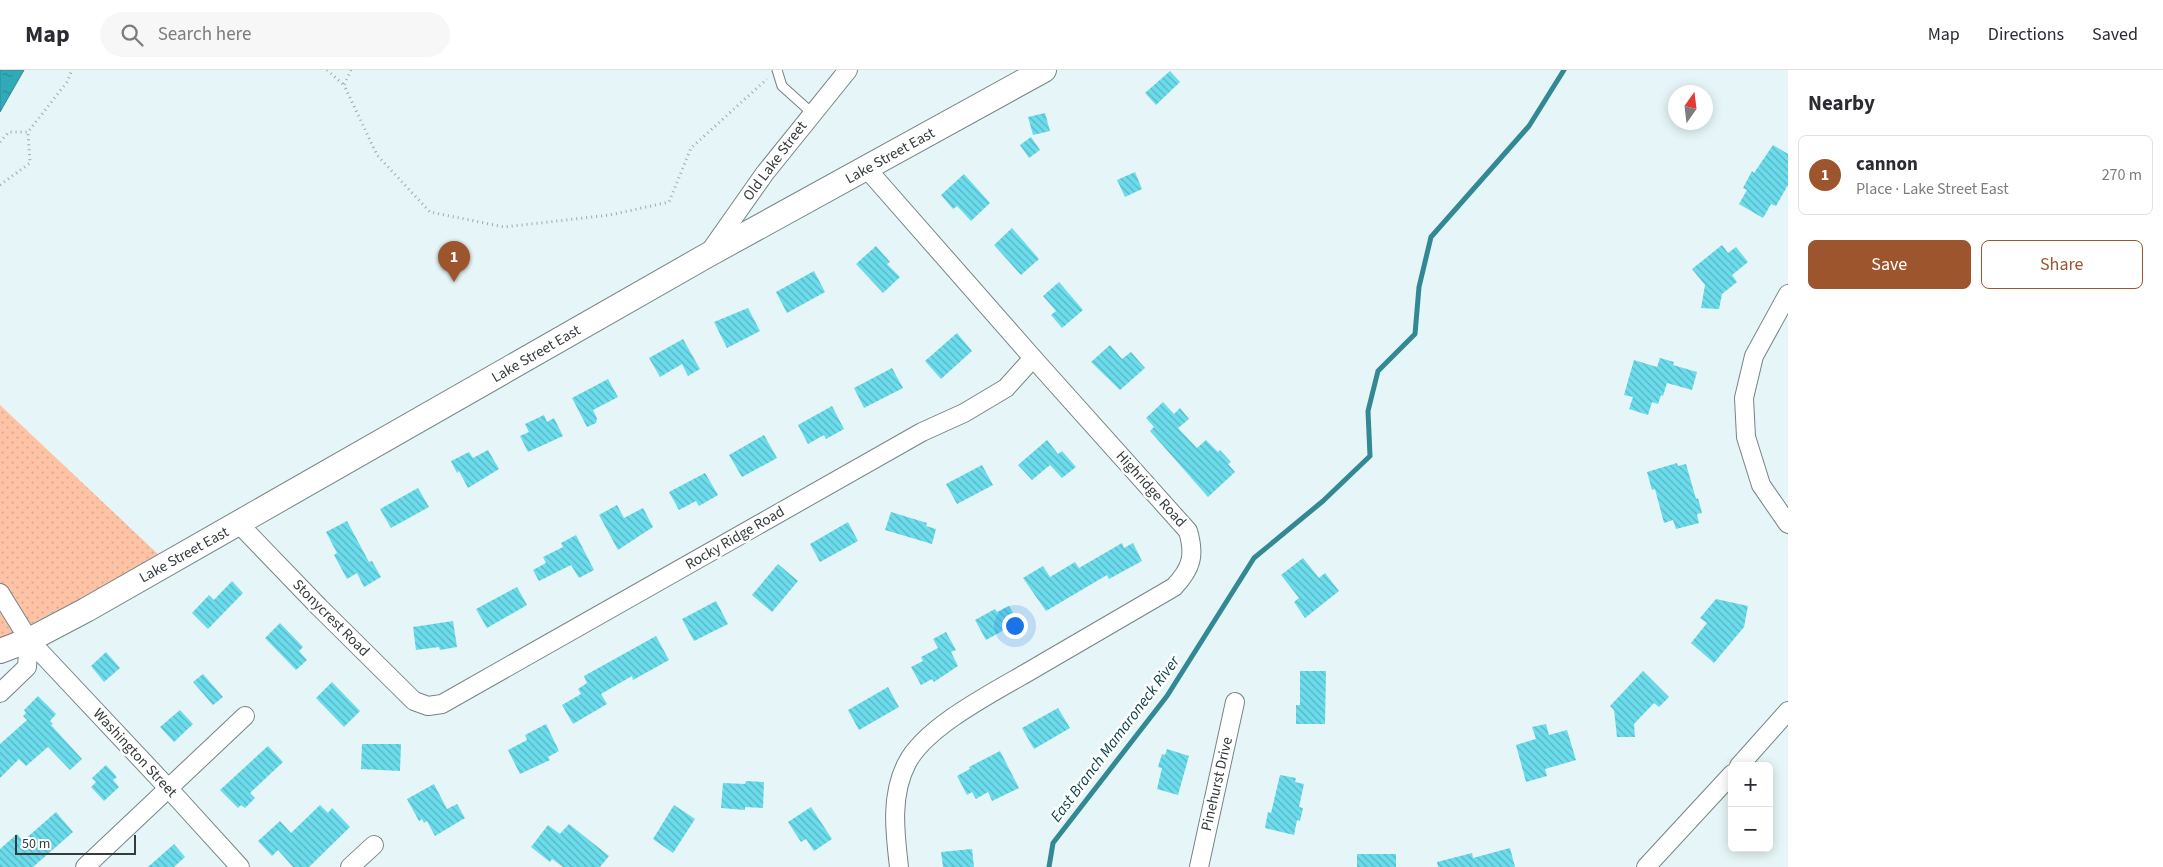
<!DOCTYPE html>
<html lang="en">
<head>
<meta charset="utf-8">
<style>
  :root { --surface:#fff; --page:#f7f7f7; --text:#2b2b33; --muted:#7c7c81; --line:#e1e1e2; --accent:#9c552d }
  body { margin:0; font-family:"Source Sans 3",sans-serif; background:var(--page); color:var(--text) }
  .controls { position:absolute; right:15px; bottom:15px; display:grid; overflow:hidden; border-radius:8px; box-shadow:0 2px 12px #0003 }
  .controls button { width:45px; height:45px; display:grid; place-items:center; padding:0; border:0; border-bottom:1px solid var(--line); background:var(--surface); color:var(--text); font:25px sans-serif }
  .compass { position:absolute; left:1668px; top:15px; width:45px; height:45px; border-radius:50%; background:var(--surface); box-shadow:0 2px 12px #0003; rotate:14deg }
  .scale { position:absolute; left:15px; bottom:12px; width:121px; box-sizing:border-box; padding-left:5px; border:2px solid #353b3c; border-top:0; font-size:14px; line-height:18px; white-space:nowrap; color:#353b3c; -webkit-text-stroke:4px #fff; paint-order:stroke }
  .you { position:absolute; left:1014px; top:555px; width:18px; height:18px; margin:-12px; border:4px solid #fff; border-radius:50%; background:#1a73e8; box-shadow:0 0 0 8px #1a73e833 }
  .badge { display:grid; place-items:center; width:32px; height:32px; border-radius:50%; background:var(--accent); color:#fff; font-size:16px; font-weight:700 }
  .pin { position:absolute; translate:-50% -41px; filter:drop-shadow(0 1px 2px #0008) }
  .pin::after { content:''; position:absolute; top:26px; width:18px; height:15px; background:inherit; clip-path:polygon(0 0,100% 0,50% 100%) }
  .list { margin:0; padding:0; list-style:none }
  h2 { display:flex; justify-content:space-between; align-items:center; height:65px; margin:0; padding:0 20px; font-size:21px }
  h2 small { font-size:16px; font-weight:400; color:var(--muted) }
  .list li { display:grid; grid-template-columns:32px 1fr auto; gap:15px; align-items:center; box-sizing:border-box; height:80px; margin:0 10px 10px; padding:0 10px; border:1px solid var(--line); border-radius:8px }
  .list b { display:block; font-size:19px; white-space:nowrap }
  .list p { margin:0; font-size:16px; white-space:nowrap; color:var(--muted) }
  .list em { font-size:16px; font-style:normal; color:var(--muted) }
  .actions { display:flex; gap:10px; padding:15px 20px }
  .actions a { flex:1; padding:11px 0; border:1px solid var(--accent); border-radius:8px; text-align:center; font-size:18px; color:var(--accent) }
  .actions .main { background:var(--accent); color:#fff }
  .icon { flex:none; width:28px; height:28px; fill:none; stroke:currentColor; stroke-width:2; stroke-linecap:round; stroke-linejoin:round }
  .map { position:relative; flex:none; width:1788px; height:797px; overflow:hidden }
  header { display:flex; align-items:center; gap:30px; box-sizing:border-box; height:70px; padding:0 25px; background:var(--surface); border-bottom:1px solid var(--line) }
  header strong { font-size:24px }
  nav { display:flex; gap:28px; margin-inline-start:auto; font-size:18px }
  .search { width:350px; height:45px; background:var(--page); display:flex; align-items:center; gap:12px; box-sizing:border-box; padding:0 18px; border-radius:28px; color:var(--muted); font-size:19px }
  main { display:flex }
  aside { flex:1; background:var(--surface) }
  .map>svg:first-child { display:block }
  .grass { fill:url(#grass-dots) }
  .water { fill:url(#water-ripples); stroke:#328994 }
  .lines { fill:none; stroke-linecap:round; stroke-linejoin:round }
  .stream { stroke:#328994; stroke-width:5 }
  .building { fill:url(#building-back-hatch) }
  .service-casing { stroke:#768486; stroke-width:11 }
  .minor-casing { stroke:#768486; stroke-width:20 }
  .secondary-casing { stroke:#768486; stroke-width:26 }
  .path { stroke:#9faaac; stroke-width:3; stroke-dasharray:1 4; stroke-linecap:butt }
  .service { stroke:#fff; stroke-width:9 }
  .minor { stroke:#fff; stroke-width:18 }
  .secondary { stroke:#fff; stroke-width:24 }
  .labels { text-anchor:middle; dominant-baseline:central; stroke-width:5; stroke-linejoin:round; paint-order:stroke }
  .street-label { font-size:15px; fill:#353b3c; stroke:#fff }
  .water-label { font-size:16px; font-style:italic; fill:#083f46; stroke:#fff }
</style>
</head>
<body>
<header>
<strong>Map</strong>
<div class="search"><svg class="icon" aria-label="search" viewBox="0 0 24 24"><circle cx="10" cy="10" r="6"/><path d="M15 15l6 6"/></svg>Search here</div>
<nav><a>Map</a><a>Directions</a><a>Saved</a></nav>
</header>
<main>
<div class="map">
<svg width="1788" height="797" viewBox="0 0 1788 797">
  <defs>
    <pattern id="grass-dots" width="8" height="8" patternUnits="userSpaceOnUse" patternTransform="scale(1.25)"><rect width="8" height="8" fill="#fec3a4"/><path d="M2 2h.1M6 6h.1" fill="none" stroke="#daa88e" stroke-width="1.8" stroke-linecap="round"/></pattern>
    <pattern id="water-ripples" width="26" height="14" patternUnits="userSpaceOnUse" patternTransform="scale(1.25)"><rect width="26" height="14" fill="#30aab9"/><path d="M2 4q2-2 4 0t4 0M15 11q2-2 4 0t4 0" fill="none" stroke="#2a8c98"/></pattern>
    <pattern id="building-back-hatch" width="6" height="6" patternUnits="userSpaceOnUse" patternTransform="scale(1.25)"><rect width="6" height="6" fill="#6bdcec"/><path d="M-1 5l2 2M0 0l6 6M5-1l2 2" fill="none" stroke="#59b4c0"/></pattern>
  </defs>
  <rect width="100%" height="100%" fill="#e6f5f7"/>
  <path class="grass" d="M 0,335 L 161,487 L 0,570 Z"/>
  <path class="water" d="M 0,0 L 24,0 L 0,42 Z"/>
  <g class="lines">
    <path class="stream" d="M 1049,797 L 1053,773 L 1167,626 L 1254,488 L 1323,431 L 1370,386 L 1368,341 L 1378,301 L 1415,264 L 1419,217 L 1431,167 L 1529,56 L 1564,0"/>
  </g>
  <g class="building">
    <path d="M 1170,1 L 1180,12 L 1156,35 L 1145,23 Z"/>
    <path d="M 1045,43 L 1050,61 L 1033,65 L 1028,47 Z"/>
    <path d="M 1031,67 L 1040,80 L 1029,88 L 1020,75 Z"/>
    <path d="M 1773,75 L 1788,84 L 1788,115 L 1776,136 L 1771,134 L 1763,148 L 1739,134 L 1747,120 L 1743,118 L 1752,101 L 1754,103 Z"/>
    <path d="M 1135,102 L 1142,119 L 1125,127 L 1117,110 Z"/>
    <path d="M 964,104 L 990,133 L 971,151 L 957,136 L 953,139 L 941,125 Z"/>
    <path d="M 1012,158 L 1039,189 L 1021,205 L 994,175 Z"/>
    <path d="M 1722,175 L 1728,183 L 1736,177 L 1748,192 L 1732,205 L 1737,212 L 1722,224 L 1719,239 L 1701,238 L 1705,215 L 1692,199 Z"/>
    <path d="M 876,176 L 890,192 L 887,194 L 900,207 L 883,223 L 856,194 Z"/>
    <path d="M 814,201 L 825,222 L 787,243 L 776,222 Z"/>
    <path d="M 1059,212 L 1083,240 L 1062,258 L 1051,245 L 1056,241 L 1043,226 Z"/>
    <path d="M 748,238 L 760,261 L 727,278 L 714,252 Z"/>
    <path d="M 957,263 L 972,281 L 941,309 L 925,291 Z"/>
    <path d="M 683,269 L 700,299 L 688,306 L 682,294 L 660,307 L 649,288 Z"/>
    <path d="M 1110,275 L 1122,289 L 1131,282 L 1145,298 L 1120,320 L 1091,292 Z"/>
    <path d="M 1660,288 L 1674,292 L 1673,295 L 1697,302 L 1692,320 L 1667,313 L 1663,326 L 1661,325 L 1658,334 L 1652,332 L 1648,345 L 1629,339 L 1633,327 L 1624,325 L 1634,290 L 1657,297 Z"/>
    <path d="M 892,298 L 903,318 L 864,338 L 854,318 Z"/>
    <path d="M 608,309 L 618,327 L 593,340 L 597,348 L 596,353 L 587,357 L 572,328 Z"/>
    <path d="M 1163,332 L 1174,344 L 1180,338 L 1189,349 L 1178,358 L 1197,378 L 1206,370 L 1218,382 L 1220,380 L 1231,392 L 1228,394 L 1235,402 L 1208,427 L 1150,361 L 1154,357 L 1146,348 Z"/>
    <path d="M 832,336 L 844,359 L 826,369 L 824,365 L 808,374 L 798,355 Z"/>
    <path d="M 544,345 L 547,352 L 554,348 L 563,366 L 528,382 L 520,366 L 529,362 L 525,354 Z"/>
    <path d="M 764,365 L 777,388 L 742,407 L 729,385 Z"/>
    <path d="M 1047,370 L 1058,384 L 1062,381 L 1076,397 L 1062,408 L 1050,395 L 1032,410 L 1018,395 Z"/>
    <path d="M 488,380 L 499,399 L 468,418 L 459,401 L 457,403 L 451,391 L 469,382 L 473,388 Z"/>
    <path d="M 1677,393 L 1678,396 L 1686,394 L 1696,429 L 1698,428 L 1702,443 L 1697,444 L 1699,453 L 1676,459 L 1673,450 L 1664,453 L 1655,419 L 1652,420 L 1647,402 Z"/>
    <path d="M 982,395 L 993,415 L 957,434 L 946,414 Z"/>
    <path d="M 705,403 L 718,425 L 699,436 L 696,431 L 679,440 L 669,422 Z"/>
    <path d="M 418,418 L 429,437 L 391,458 L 380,439 Z"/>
    <path d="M 617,435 L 624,448 L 643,438 L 653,457 L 618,480 L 599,445 Z"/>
    <path d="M 891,442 L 927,453 L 926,456 L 936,459 L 932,474 L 885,460 Z"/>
    <path d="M 347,451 L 369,492 L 372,491 L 381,507 L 364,517 L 357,503 L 347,509 L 334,485 L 337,483 L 326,462 Z"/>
    <path d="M 848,452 L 858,471 L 820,492 L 810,474 Z"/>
    <path d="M 576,465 L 594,500 L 579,508 L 571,495 L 539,511 L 533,500 L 546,493 L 543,487 L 563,477 L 561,473 Z"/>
    <path d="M 1122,473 L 1124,478 L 1133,473 L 1142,491 L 1109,509 L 1107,505 L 1046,541 L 1023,508 L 1043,496 L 1050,507 L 1075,492 L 1079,498 Z"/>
    <path d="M 1303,488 L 1319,508 L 1325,503 L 1339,521 L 1305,548 L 1294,532 L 1299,528 L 1281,505 Z"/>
    <path d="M 778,494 L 798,511 L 772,542 L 752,525 Z"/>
    <path d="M 232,511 L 243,523 L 208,559 L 192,543 L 209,525 L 214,530 Z"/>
    <path d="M 517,517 L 527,535 L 487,558 L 476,539 Z"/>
    <path d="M 1716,529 L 1748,536 L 1744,557 L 1714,593 L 1691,573 L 1707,553 L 1700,548 Z"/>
    <path d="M 716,531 L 728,554 L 694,571 L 682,549 Z"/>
    <path d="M 1009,536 L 1020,555 L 1008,562 L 1006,559 L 986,570 L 975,550 L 995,539 L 997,542 Z"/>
    <path d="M 453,551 L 457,577 L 440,580 L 439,577 L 416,580 L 413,557 Z"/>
    <path d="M 280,553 L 303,577 L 299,581 L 307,590 L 296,600 L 265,568 Z"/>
    <path d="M 946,562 L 956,580 L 951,582 L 958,596 L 934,612 L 932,609 L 921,615 L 911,597 L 923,591 L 921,587 L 938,578 L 933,569 Z"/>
    <path d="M 656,566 L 669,590 L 633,610 L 632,606 L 601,624 L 607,634 L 573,654 L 562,635 L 581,624 L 578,619 L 587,613 L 584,606 Z"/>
    <path d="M 106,582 L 120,598 L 104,612 L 91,596 Z"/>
    <path d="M 1300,601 L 1326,601 L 1325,654 L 1296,654 L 1296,635 L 1300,635 Z"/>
    <path d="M 1643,601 L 1669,627 L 1659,637 L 1654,633 L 1634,654 L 1635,667 L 1617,667 L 1614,640 L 1610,636 Z"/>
    <path d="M 203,604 L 223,627 L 213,635 L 193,612 Z"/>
    <path d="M 332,612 L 360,641 L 344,657 L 316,628 Z"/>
    <path d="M 888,617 L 899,637 L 859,660 L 848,640 Z"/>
    <path d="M 38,626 L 56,644 L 50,651 L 53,654 L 51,655 L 82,689 L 70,700 L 48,677 L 26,696 L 19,689 L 0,708 L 0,674 L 27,650 L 23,646 L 26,643 L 24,640 Z"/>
    <path d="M 1058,638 L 1070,658 L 1034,679 L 1022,658 Z"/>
    <path d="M 180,640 L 193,654 L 174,672 L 160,657 Z"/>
    <path d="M 546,654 L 559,681 L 548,687 L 550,690 L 520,704 L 508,680 L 527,670 L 525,665 Z"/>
    <path d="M 1546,654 L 1549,665 L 1567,660 L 1576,690 L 1545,699 L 1547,706 L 1526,712 L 1516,675 L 1536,669 L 1532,657 Z"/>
    <path d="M 362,674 L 401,674 L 400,701 L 361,699 Z"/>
    <path d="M 268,676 L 283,692 L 250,723 L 255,728 L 245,738 L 241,735 L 238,738 L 220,720 Z"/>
    <path d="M 1167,679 L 1189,686 L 1178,725 L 1157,719 L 1162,698 L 1158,697 L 1162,684 L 1165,685 Z"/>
    <path d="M 1000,681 L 1019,718 L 992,731 L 988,722 L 976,729 L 972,722 L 967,725 L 957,706 L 970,699 L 969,697 Z"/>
    <path d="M 106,695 L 117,707 L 113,710 L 119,717 L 104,731 L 91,717 L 96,712 L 92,708 Z"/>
    <path d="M 1280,705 L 1296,708 L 1295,712 L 1304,714 L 1299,737 L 1303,738 L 1300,751 L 1297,750 L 1294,765 L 1265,758 L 1268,742 L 1271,743 Z"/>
    <path d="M 746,711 L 764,712 L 763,738 L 745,737 L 745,740 L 721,738 L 723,713 L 745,714 Z"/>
    <path d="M 434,714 L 447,739 L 457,734 L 465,748 L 435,766 L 427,751 L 424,753 L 422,749 L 419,751 L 407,729 Z"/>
    <path d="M 320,735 L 328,743 L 332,738 L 350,757 L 309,797 L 293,797 L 278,780 L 272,786 L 258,771 L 280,751 L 291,763 Z"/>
    <path d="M 674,735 L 695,749 L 673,783 L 653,769 Z"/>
    <path d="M 811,737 L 832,769 L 814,781 L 806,769 L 801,772 L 788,752 Z"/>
    <path d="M 56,742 L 73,762 L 33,797 L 0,797 L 0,779 L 17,764 L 23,771 Z"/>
    <path d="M 569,754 L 609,786 L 600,797 L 563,797 L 552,789 L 550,792 L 531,777 L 548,755 L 560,764 Z"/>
    <path d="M 174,774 L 185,787 L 174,797 L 148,797 Z"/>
    <path d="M 1510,778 L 1515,797 L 1438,797 L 1437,792 L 1472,783 L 1473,788 Z"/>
    <path d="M 972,779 L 974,797 L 943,797 L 941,782 Z"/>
    <rect x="1357" y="784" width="39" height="13"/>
  </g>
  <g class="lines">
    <defs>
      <path id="service" d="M 777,0 L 782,16 L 812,43"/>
      <g id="minor">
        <path d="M 867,99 L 1033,288 L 1188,461 C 1195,485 1192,498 1174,517 C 1130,543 1085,569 1040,595 C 1002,618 927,654 907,693 C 890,725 895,763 899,797"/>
        <path d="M 708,184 L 765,103 L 848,0"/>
        <path d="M 1788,224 L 1754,286 L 1744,328 L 1746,367 L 1761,415 L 1788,454"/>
        <path d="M 239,454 L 319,537 L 414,631 L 428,636 L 442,634 L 922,362 L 964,343 L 1006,318 L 1033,288"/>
        <path d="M 0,523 L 29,570 L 169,719 L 240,797"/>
        <path d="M 0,623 L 27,597 L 29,570"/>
        <path d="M 1739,696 L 1788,641"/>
        <path d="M 85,797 L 245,646"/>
        <path d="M 350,797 L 374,775"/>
        <path d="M 1199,797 L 1235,632"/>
        <path d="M 1646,797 L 1732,704"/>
      </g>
      <path id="secondary" d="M 0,581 L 29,570 L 86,540 L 706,186 L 1044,0"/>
    </defs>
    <use href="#service" class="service-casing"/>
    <use href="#minor" class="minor-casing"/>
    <use href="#secondary" class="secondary-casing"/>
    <g class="path">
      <path d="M 327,0 L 344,15"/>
      <path d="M 351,0 L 344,15 L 377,85 L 430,142 L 504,157 L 610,145 L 669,132 L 691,78 L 767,9"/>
      <path d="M 0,72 L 9,62 L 28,62 L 67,12 L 72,0"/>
      <path d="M 0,115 L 30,93 L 28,62"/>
    </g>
    <use href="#service" class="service"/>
    <use href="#minor" class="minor"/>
    <use href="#secondary" class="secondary"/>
  </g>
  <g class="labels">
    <g class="street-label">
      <text transform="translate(890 86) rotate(-29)">Lake Street East</text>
      <text transform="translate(775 91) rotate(-53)">Old Lake Street</text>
      <text transform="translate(536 284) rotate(-30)">Lake Street East</text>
      <text transform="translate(1151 419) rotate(48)">Highridge Road</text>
      <text transform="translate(735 468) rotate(-30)">Rocky Ridge Road</text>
      <text transform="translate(184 485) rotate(-29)">Lake Street East</text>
      <text transform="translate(331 548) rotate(45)">Stonycrest Road</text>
      <text transform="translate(135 683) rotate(47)">Washington Street</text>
      <text transform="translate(1217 714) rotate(-77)">Pinehurst Drive</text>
    </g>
    <g class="water-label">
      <text transform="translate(1115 669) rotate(-53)">East Branch Mamaroneck River</text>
    </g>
  </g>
</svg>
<div class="controls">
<button>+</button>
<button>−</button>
</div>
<svg class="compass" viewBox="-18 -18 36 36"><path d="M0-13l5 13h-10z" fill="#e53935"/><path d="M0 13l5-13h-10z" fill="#7c7c81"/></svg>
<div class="scale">50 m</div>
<div class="you"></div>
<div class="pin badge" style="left:454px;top:212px">1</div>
</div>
<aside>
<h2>Nearby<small></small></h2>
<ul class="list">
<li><span class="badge">1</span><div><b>cannon</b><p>Place · Lake Street East</p></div><em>270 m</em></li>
</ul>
<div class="actions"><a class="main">Save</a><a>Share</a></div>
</aside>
</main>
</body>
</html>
